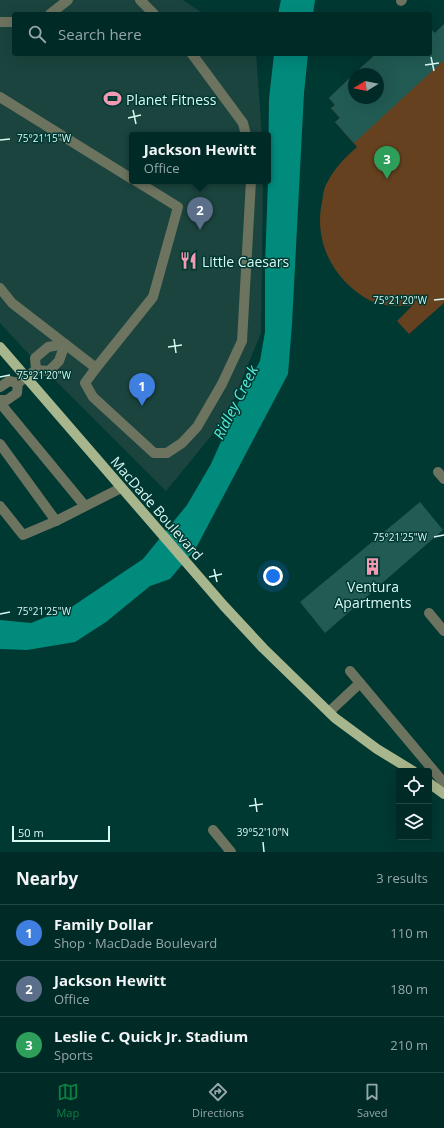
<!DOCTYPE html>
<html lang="en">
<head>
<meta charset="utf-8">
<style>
  :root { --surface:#002a26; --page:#0e3632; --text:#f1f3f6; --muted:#95a7a7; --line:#224643; --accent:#0b8043 }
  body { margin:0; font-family:"Open Sans",sans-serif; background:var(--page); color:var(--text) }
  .controls { position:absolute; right:12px; bottom:12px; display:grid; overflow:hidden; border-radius:4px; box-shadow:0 4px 16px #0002 }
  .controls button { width:36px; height:36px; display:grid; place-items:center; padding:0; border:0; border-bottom:1px solid var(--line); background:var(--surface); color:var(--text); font:20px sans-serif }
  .compass { position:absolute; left:348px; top:68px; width:36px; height:36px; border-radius:50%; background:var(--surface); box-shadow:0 4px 16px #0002; rotate:260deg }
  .scale { position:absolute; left:12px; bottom:10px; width:98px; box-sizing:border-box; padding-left:4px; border:2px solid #d8f8f2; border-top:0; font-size:11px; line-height:14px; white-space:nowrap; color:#d8f8f2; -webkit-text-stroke:3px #003832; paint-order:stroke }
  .you { position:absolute; left:273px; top:576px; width:14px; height:14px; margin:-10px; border:3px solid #fff; border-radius:50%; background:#1a73e8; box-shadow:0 0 0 6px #1a73e833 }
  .badge { display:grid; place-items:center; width:26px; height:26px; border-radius:50%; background:var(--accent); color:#fff; font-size:13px; font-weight:700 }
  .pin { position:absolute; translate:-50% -33px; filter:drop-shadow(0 1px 2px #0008) }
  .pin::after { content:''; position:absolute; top:21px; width:14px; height:12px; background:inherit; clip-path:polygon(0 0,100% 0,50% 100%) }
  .popup { position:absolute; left:129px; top:132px; width:142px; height:52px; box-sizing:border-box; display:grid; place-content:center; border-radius:4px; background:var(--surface); filter:drop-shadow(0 1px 3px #0005); font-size:13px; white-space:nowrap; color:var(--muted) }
  .popup b { font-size:15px; color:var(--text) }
  .popup::after { content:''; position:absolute; left:50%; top:100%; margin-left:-8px; border:8px solid transparent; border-top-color:var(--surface) }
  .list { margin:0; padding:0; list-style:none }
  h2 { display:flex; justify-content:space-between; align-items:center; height:52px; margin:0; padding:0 16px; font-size:17px }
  h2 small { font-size:13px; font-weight:400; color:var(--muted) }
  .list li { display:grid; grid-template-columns:26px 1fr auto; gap:12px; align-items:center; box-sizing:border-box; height:56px; padding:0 16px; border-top:1px solid var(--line) }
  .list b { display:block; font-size:15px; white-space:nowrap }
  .list p { margin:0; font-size:13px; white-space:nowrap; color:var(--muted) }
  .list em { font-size:13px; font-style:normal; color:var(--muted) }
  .icon { flex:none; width:22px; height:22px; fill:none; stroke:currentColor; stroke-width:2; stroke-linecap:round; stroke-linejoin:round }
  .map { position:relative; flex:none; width:444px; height:852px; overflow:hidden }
  .search { position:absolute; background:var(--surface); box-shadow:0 4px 16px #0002; left:12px; right:12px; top:12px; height:44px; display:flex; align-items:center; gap:10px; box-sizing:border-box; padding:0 14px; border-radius:4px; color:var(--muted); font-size:15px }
  .sheet { height:220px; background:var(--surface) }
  nav { display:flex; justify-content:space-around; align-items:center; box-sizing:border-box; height:56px; border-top:1px solid var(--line); background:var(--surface); font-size:11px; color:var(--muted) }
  nav a { display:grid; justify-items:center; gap:2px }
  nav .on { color:var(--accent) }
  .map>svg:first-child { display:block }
  .built { fill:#1b443e }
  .green { fill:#65411f }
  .water { fill:#008b7d }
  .building { fill:#215b53 }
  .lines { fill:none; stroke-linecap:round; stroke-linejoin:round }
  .minor { stroke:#6c735f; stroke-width:10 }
  .major { stroke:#a8b68d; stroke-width:10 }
  .ticks { fill:none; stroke:#d8f8f2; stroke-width:1.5 }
  .labels { text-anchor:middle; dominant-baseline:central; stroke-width:3; stroke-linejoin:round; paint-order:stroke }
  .poi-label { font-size:14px; fill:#d8f8f2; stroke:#003832; text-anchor:start }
  .street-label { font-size:14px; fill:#d8f8f2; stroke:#003832 }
  .water-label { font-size:15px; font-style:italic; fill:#56f0db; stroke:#003832 }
  .ticks-label { font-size:10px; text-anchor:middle; fill:#d8f8f2; stroke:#003832; stroke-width:3; stroke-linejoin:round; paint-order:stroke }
</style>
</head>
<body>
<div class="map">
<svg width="444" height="852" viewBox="0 0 444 852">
  <rect width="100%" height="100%" fill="#003832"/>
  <path class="built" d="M 0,0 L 183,0 L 204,14 L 14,14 L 14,54 L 256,54 L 262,135 L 132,135 L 132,181 L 263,181 L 261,333 L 226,418 L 166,491 L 23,348 L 0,323 Z"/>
  <path class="green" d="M 444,24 L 444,303 L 409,334 L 397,321 L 412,306 C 400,306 388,307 376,303 C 368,300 360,295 353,289 C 327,267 315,235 322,202 C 323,197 323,192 325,187 C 332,171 344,158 357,147 L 335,122 L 340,118 L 331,108 L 335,105 L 329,98 L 354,74 L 354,98 L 378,98 L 378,74 L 354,74 L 376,54 L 430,54 L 435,33 Z"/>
  <g class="water">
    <path d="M 281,0 L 315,0 L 313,14 L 278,14 Z"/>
    <path d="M 274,54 L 308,54 L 304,93 L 292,324 L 288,374 L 196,548 L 170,579 L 150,586 L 106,622 L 75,642 L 27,650 L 0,649 L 0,620 L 31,623 L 73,606 L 143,559 L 187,505 L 211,464 L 244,390 L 260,361 L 265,332 L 265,265 L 268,181 L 269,99 Z"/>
  </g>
  <g class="building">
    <path d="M 444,24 L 444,60 L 354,143 L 335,122 L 340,118 L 331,108 L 335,105 L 329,98 L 354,74 L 354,98 L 378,98 L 378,74 L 354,74 L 376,54 L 430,54 L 430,28 L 435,33 Z"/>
    <path d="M 420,502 L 443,530 L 325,633 L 300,602 Z"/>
  </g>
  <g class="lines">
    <g class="minor">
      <path d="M 140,0 L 154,14"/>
      <path d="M 401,1 L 402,0"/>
      <path d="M 50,14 L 68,0"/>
      <path d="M 0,22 L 14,22"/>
      <path d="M 192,54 L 243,123 L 246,135"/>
      <path d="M 0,97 L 132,179"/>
      <path d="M 0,288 L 12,303 L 96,368 L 153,297 L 178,207 L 136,181"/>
      <path d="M 96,368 L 85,383 L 93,397 L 154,453 L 167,453 L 182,443 L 197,427 L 222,384 L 242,341 L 251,181"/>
      <path d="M 36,370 L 35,358 L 48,347 L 65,344"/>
      <path d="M 0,387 L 9,381 L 18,383 L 36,370 L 49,371 L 59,361 L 65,344"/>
      <path d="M 0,400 L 7,400 L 17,393 L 18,383"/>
      <path d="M 0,403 L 85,506"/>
      <path d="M 0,444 L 56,521 L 23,535 L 0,506"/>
      <path d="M 438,472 L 444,479"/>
      <path d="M 56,521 L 121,488"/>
      <path d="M 429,613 L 444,631"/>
      <path d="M 350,671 L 444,783"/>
      <path d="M 329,712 L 360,683"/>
      <path d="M 213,830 L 231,852"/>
    </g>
    <g class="major">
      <path d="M 0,347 L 224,606 L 263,648 L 335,718 L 377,749 L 413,771"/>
      <path d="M 429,783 L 444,794"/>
    </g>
  </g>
  <path class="ticks" d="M 431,57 L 434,71M 425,65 L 439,63M 133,110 L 136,124M 128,118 L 141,115M 0,140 L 10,139M 434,300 L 444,299M 174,339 L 176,353M 168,347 L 182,345M 0,377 L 10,375M 434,537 L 444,535M 214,569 L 217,582M 209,577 L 222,574M 0,614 L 10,612M 255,798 L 257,812M 249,806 L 263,804M 263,842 L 264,852"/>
  <defs>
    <symbol id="stadium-bare" viewBox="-9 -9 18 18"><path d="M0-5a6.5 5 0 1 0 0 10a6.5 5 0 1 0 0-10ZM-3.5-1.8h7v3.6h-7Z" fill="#f19ab1" stroke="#003832" stroke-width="2.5" paint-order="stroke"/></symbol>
    <symbol id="restaurant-bare" viewBox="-9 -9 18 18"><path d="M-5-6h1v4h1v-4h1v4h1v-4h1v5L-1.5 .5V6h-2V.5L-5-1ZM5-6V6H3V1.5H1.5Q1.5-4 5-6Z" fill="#f19ab1" stroke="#003832" stroke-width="2.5" paint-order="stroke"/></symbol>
    <symbol id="building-bare" viewBox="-9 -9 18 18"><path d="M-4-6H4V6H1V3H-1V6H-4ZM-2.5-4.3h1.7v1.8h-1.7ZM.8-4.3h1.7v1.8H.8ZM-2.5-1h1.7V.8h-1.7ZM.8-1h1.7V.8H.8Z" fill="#f19ab1" stroke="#003832" stroke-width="2.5" paint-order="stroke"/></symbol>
  </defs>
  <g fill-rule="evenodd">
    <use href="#stadium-bare" x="100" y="86" width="25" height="25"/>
    <use href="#restaurant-bare" x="176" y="248" width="25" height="25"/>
    <use href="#building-bare" x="360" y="554" width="25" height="25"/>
  </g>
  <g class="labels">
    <g class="poi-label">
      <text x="126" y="99">Planet Fitness</text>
      <text x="202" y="261">Little Caesars</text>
      <text x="373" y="586" text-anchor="middle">Ventura<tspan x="373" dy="16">Apartments</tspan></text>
    </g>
    <g class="street-label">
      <text transform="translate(157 508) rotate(49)">MacDade Boulevard</text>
    </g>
    <g class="water-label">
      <text transform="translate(235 402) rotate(-63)">Ridley Creek</text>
    </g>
  </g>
  <g class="ticks-label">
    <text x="44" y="142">75°21'15"W</text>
    <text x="400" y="304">75°21'20"W</text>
    <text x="44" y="379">75°21'20"W</text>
    <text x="400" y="541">75°21'25"W</text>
    <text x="44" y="615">75°21'25"W</text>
    <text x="263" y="836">39°52'10"N</text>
  </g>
</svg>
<div class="controls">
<button><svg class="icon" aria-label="locate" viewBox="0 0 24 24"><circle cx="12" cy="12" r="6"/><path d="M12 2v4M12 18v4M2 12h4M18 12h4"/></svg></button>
<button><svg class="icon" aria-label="layers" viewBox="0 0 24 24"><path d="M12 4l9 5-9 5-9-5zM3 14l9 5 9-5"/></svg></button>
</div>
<svg class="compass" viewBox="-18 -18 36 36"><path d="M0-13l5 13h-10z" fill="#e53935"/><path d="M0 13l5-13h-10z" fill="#95a7a7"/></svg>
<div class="scale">50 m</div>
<div class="you"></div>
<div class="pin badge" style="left:142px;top:406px;background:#3f7fe0">1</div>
<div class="pin badge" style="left:200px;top:230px;background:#5c6f8a">2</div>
<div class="popup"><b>Jackson Hewitt</b>Office</div>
<div class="pin badge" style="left:387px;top:179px;background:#2e9e5b">3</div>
<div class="search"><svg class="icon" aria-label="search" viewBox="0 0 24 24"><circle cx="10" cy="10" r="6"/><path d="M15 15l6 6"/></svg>Search here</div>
</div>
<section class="sheet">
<h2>Nearby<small>3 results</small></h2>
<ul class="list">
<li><span class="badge" style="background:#3f7fe0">1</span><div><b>Family Dollar</b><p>Shop · MacDade Boulevard</p></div><em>110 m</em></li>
<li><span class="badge" style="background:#5c6f8a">2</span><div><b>Jackson Hewitt</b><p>Office</p></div><em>180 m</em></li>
<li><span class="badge" style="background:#2e9e5b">3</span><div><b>Leslie C. Quick Jr. Stadium</b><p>Sports</p></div><em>210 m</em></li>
</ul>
</section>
<nav>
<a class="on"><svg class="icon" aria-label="map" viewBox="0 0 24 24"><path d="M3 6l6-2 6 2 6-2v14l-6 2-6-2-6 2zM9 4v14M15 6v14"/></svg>Map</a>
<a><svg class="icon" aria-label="directions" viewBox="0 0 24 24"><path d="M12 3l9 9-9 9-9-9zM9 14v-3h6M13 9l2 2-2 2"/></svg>Directions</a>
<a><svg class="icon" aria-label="saved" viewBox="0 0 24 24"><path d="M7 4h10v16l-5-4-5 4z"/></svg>Saved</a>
</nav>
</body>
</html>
